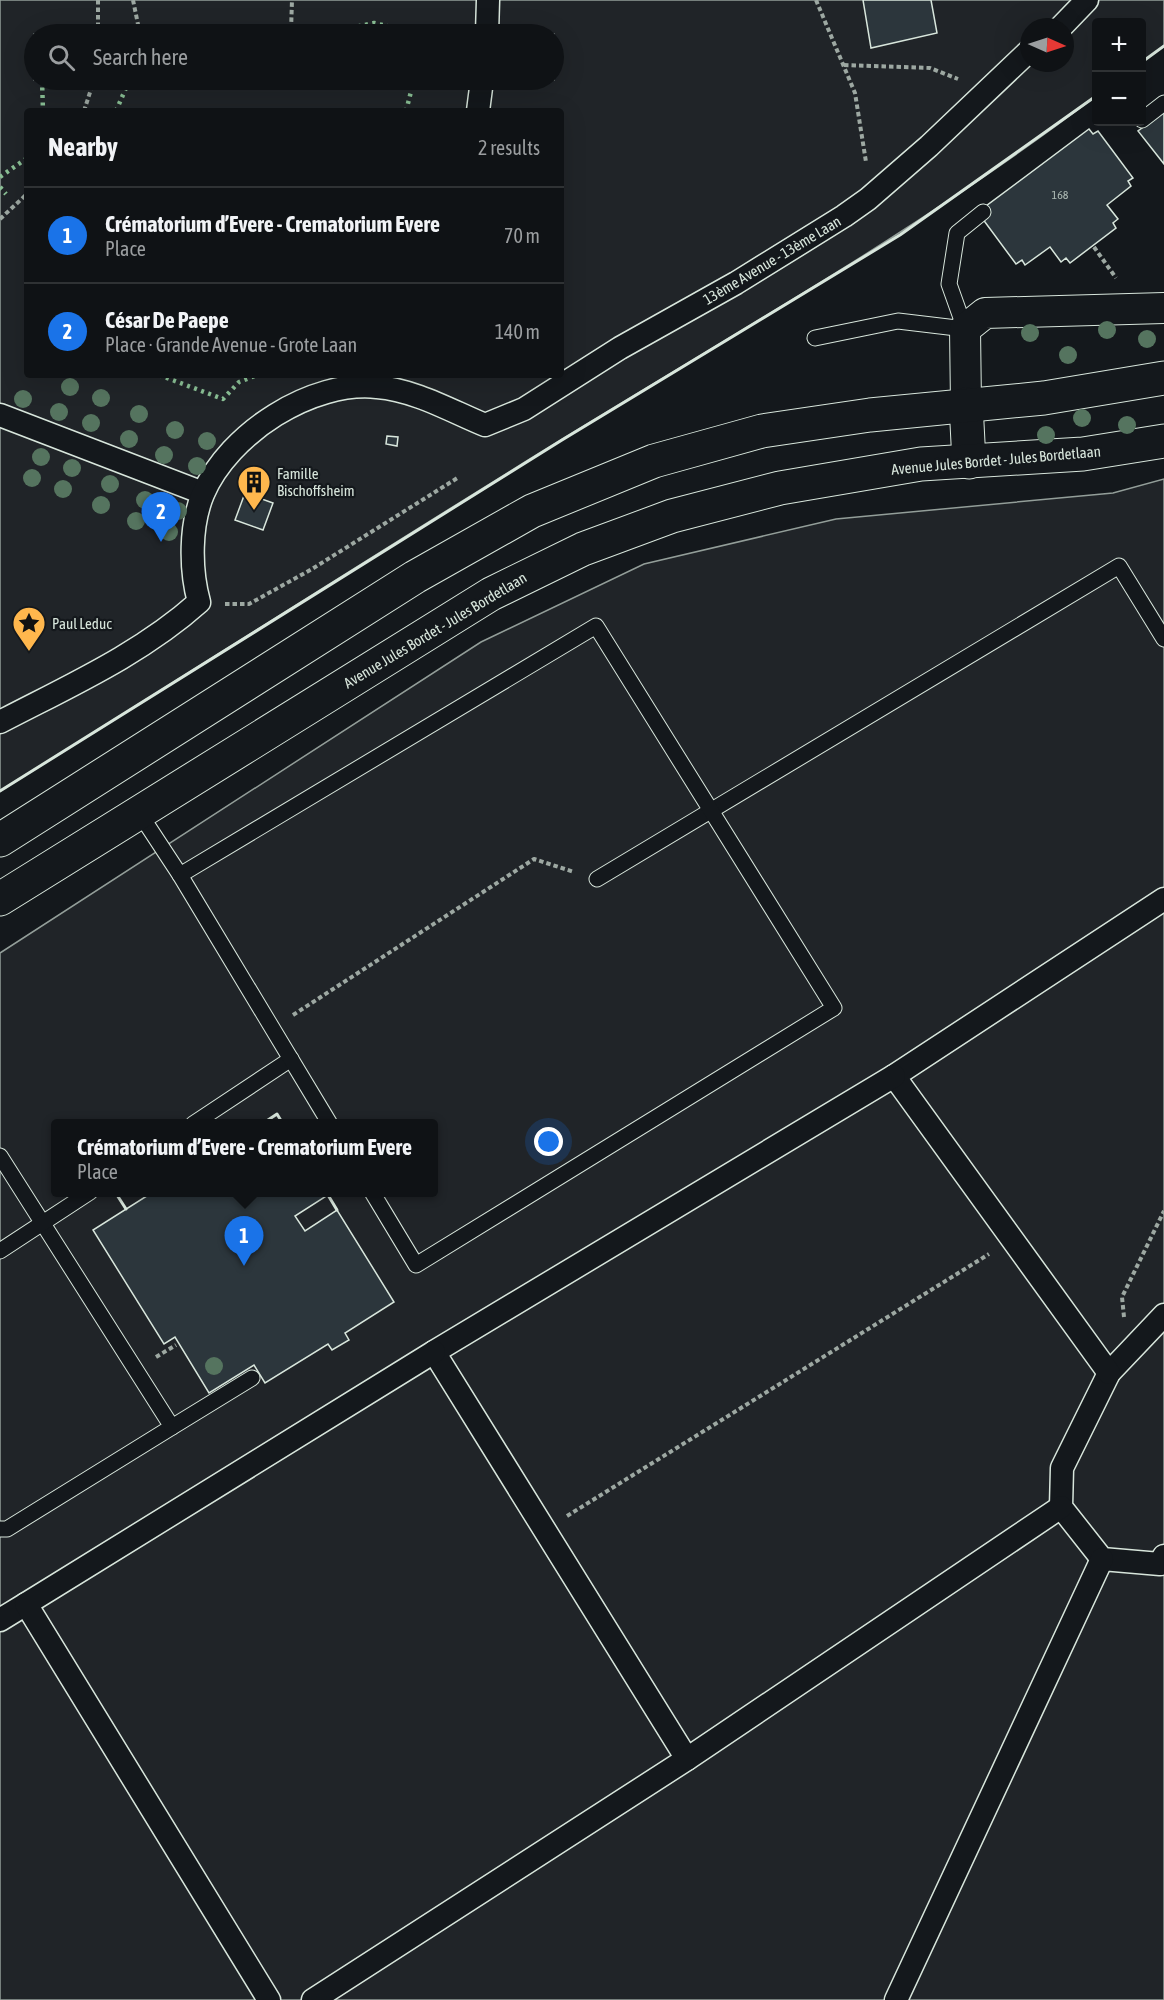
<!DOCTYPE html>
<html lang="en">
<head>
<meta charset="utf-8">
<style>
  :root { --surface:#0f1215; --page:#1d2022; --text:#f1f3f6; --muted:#9b9ea0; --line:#2f3234; --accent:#1a73e8 }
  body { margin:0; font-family:"Asap Condensed",sans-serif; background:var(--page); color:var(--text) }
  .controls { position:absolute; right:18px; top:18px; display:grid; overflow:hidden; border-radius:6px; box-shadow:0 6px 24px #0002 }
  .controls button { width:54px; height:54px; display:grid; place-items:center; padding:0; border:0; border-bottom:2px solid var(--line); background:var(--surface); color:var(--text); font:30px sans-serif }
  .compass { position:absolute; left:1020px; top:18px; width:54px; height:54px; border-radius:50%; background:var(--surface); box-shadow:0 6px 24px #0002; rotate:93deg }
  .you { position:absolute; left:549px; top:1142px; width:21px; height:21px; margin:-15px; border:4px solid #fff; border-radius:50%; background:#1a73e8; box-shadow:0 0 0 9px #1a73e833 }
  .badge { display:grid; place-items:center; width:39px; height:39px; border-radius:50%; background:var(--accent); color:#fff; font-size:20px; font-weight:700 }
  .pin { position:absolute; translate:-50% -50px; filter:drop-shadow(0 2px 3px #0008) }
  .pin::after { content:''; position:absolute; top:32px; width:21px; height:18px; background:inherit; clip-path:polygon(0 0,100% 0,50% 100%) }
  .popup { position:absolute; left:51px; top:1119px; width:387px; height:78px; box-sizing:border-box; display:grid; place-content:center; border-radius:6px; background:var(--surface); filter:drop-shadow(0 2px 4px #0005); font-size:20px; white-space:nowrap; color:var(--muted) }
  .popup b { font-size:22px; color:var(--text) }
  .popup::after { content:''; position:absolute; left:50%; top:100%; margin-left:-12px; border:12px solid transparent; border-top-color:var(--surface) }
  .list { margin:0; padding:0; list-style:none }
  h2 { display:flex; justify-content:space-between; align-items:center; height:78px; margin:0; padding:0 24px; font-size:26px }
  h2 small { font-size:20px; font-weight:400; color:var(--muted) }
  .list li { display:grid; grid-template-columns:39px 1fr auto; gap:18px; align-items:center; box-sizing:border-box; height:96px; padding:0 24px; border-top:2px solid var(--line) }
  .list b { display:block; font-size:22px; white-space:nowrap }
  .list p { margin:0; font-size:20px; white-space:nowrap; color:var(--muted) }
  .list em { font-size:20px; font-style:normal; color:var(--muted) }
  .icon { flex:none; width:33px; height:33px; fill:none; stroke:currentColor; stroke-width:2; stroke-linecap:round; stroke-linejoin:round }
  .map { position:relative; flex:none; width:1164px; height:2000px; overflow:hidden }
  .search { position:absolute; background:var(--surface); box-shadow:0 6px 24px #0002; left:24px; top:24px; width:540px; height:66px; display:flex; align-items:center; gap:15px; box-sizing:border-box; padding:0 21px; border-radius:33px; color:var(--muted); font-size:22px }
  .panel { position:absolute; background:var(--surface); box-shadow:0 6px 24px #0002; left:24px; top:108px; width:540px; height:270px; border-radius:6px }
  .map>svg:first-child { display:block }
  .green { fill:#202428; stroke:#939e99; stroke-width:1.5; fill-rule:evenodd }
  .building { fill:#2c363c; stroke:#d8e6dc; stroke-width:1.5 }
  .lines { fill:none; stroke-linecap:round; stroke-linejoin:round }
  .service-casing { stroke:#d8e6dc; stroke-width:17 }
  .pedestrian-casing { stroke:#d8e6dc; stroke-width:25 }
  .minor-casing { stroke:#d8e6dc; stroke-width:32 }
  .tertiary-casing { stroke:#d8e6dc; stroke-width:35 }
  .secondary-casing { stroke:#d8e6dc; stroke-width:35 }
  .path { stroke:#9da8a2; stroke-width:4; stroke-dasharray:4.5 3; stroke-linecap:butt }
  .service { stroke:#14181c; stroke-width:15 }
  .pedestrian { stroke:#14181c; stroke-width:22 }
  .minor { stroke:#14181c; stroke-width:30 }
  .tertiary { stroke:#14181c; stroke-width:33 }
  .secondary { stroke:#14181c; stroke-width:33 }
  .hedge { stroke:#8ac095; stroke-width:4.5; stroke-dasharray:3 4.5; stroke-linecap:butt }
  .wall { stroke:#d8e6dc; stroke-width:3 }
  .tree { fill:#55745f }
  .labels { text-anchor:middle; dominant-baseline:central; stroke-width:4.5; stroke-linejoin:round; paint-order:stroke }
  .number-label { font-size:12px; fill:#adbab4 }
  .street-label { font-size:15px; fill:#d8e6dc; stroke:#14181c }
  .poi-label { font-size:15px; fill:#d8e6dc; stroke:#14181c; text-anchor:start }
</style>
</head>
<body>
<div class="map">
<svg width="1164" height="2000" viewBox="0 0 1164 2000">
  <rect width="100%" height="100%" fill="#14181c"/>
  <g class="green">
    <path d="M 0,0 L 1164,0 L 1164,46 L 1142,62 L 1142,22 L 1096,22 L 1096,96 C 928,224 744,328 564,438 C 375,554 188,674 0,791 ZM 1029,27 L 1065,27 L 1065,63 L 1029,63 ZM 34,34 L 554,34 L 554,80 L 34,80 ZM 27,111 L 561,111 L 561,375 L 27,375 Z"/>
    <path d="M 1164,479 L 1164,2000 L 0,2000 L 0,953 L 481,642 L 644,564 L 836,519 L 1113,493 ZM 55,1124 L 433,1124 L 433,1192 L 55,1192 Z"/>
  </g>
  <g class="building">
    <path d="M 863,0 L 931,0 L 937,33 L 871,48 Z"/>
    <path d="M 1164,112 L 1164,164 L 1138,131 Z"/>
    <path d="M 1089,129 L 1093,134 L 1098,131 L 1133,178 L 1128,181 L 1131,186 L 1107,205 L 1118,219 L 1113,223 L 1116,228 L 1070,263 L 1066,258 L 1061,262 L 1050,247 L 1025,265 L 1022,260 L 1016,264 L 982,218 L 982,209 Z"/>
    <path d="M 387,436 L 398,437 L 397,446 L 386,444 Z"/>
    <path d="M 245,493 L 273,503 L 263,530 L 235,520 Z"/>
    <path d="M 153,1192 L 327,1192 L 328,1195 L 295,1216 L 305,1231 L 337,1210 L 394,1302 L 345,1333 L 349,1340 L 332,1350 L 328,1344 L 265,1383 L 254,1365 L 209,1393 L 175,1337 L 164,1344 L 93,1230 Z"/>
  </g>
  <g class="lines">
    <defs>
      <g id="service">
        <path d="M 1142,120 L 1164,103"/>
        <path d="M 815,338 L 898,321 L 965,329 L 949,284 L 957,233 L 983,212"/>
        <path d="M 138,811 L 180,875"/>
        <path d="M 597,879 L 1119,566 L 1164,639"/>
        <path d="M 193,1124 L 291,1059"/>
        <path d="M 330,1124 L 180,875 L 596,626 L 834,1008 L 416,1265 L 372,1192"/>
        <path d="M 0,1156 L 172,1427 L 7,1529 L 0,1529"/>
        <path d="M 0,1251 L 90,1192"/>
        <path d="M 172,1427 L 252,1378"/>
      </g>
      <g id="pedestrian">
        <path d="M 1061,27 L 1087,0"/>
        <path d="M 487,34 L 488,0"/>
        <path d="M 478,111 L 482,80"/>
        <path d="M 0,415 L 203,493"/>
        <path d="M 0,722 C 69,686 141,654 199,602 C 190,569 190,525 203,494 C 229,433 312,380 377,387 C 415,390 451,411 485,425 L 524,409 L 620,348 L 736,283 L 844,216 L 868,199 L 929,146 L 1029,51"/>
        <path d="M 1164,1315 L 1109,1373 L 1062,1468 L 1061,1507 L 1102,1559 L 1160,1564 L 1164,1556"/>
        <path d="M 1109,1373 L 894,1076 L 1164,899"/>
        <path d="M 0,1620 L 26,1604"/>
        <path d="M 687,1759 L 434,1352 L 894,1076"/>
        <path d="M 269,2000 L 26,1604 L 434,1352"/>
        <path d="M 313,2000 L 687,1759 L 1061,1507"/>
        <path d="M 896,2000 L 1102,1559"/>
      </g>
      <path id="minor" d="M 966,404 L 965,329 L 985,313 L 1164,308"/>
      <path id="tertiary" d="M 966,404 L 969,462"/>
      <g id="secondary">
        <path d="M 0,840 L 415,577 L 532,511 L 654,461 L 762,431 L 870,415 L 1044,398 L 1164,378"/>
        <path d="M 0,899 L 491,594 L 583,549 L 672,516 L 780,488 L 921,464 L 1083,454 L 1164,441"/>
      </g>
    </defs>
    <use href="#service" class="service-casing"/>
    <use href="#pedestrian" class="pedestrian-casing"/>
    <use href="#minor" class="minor-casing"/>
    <use href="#tertiary" class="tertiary-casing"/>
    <use href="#secondary" class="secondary-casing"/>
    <g class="path">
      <path d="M 98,0 L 98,34"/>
      <path d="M 133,0 L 140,34"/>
      <path d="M 816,0 L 855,93 L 866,162"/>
      <path d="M 278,34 L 291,31 L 292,0"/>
      <path d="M 844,65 L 930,68 L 958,79"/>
      <path d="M 84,111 L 94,80"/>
      <path d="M 0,219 L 27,194"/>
      <path d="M 1094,247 L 1116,278"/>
      <path d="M 225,604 L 249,604 L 312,569 L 459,477"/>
      <path d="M 293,1015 L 534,859 L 574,872"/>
      <path d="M 1124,1317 L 1122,1297 L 1164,1211"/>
      <path d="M 156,1357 L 176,1345"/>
      <path d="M 567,1516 L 989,1254"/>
    </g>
    <use href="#service" class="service"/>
    <use href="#pedestrian" class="pedestrian"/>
    <use href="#minor" class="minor"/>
    <use href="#tertiary" class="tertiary"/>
    <use href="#secondary" class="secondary"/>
    <g class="hedge">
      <path d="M 321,34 L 374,23 L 421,34"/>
      <path d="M 42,80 L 43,111"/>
      <path d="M 116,111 L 129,81 L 133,80"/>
      <path d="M 406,111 L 414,80"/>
      <path d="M 0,177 L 27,158"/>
      <path d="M 0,187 L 6,194"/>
      <path d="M 159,375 L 223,399 L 239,382 L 257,375"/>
    </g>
    <g class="wall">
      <path d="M 1142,62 L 1164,46"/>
      <path d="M 0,791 L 562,440 L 900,235 L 1096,96"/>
      <path d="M 262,1124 L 277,1114 L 283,1124"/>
      <path d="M 120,1192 L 117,1195 L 126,1209"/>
      <path d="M 328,1195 L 337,1210"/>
    </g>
  </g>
  <g class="tree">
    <circle cx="1107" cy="330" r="9"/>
    <circle cx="1030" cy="333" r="9"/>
    <circle cx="1147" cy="339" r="9"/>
    <circle cx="1068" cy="355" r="9"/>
    <circle cx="70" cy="387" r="9"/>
    <circle cx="101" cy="398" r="9"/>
    <circle cx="23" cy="399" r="9"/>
    <circle cx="59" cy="412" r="9"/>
    <circle cx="139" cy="414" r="9"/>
    <circle cx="1082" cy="418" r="9"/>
    <circle cx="91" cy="423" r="9"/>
    <circle cx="1127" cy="425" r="9"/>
    <circle cx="175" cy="430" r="9"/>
    <circle cx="1046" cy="435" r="9"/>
    <circle cx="129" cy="439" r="9"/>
    <circle cx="207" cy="441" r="9"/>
    <circle cx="164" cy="455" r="9"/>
    <circle cx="41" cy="457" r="9"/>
    <circle cx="197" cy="466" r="9"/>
    <circle cx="72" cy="468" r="9"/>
    <circle cx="32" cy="478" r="9"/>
    <circle cx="110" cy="484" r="9"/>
    <circle cx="63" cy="489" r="9"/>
    <circle cx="145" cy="500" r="9"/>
    <circle cx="101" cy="505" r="9"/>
    <circle cx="178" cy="511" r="9"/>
    <circle cx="136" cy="521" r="9"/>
    <circle cx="169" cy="532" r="9"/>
    <circle cx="214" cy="1366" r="9"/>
  </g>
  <defs>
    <symbol id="building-pin" viewBox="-11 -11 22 30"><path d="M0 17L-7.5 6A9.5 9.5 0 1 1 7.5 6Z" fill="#ffb74d" stroke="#14181c"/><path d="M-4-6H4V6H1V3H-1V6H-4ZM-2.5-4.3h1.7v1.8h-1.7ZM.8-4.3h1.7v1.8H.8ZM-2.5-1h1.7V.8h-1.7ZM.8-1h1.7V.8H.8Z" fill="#111"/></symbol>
    <symbol id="sight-pin" viewBox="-11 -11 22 30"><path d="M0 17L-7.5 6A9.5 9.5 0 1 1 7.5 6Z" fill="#ffb74d" stroke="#14181c"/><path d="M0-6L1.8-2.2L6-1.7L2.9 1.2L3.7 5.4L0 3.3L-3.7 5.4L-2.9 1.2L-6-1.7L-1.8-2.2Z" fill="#111"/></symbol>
  </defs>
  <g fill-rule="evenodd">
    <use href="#building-pin" x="235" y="463" width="38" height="52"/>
    <use href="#sight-pin" x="10" y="604" width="38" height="52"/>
  </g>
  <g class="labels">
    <g class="number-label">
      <text x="1060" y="195">168</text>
    </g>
    <g class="street-label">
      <text transform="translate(772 260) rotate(-31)">13ème Avenue - 13ème Laan</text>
      <text transform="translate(996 460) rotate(-5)">Avenue Jules Bordet - Jules Bordetlaan</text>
      <text transform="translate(435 630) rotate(-31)">Avenue Jules Bordet - Jules Bordetlaan</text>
    </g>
    <g class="poi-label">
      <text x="277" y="473">Famille<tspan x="277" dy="17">Bischoffsheim</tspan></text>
      <text x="52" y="623">Paul Leduc</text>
    </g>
  </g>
</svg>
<div class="controls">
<button>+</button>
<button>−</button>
</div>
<svg class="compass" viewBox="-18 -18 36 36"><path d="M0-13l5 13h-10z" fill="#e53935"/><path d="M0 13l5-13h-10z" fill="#9b9ea0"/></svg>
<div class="you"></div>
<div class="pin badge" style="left:244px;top:1266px">1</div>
<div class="popup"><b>Crématorium d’Evere - Crematorium Evere</b>Place</div>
<div class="pin badge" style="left:161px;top:542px">2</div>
<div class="search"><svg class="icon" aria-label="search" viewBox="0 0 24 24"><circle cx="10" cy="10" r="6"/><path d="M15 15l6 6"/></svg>Search here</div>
<section class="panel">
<h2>Nearby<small>2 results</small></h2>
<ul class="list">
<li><span class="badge">1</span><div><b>Crématorium d’Evere - Crematorium Evere</b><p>Place</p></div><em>70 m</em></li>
<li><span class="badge">2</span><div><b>César De Paepe</b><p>Place · Grande Avenue - Grote Laan</p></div><em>140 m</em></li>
</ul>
</section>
</div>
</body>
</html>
